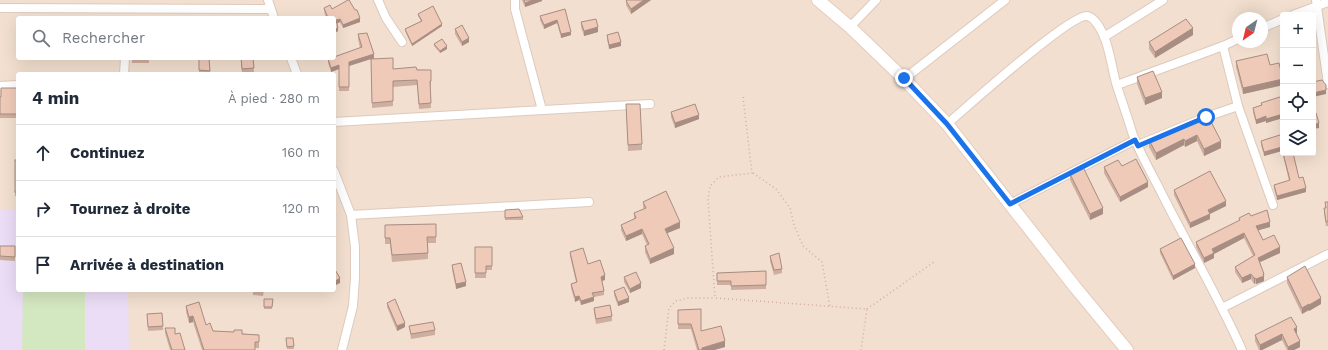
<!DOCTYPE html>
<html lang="fr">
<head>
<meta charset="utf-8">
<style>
  :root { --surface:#fff; --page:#f2f2f3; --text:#1f2937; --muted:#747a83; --line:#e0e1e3 }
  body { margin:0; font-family:"Work Sans",sans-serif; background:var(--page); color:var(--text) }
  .controls { position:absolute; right:12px; top:12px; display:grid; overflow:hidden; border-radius:4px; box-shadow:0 4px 16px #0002 }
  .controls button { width:36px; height:36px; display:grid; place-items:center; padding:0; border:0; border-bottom:1px solid var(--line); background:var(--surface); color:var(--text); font:20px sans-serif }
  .compass { position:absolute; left:1232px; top:12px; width:36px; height:36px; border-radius:50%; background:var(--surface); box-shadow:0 4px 16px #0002; rotate:215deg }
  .stop { position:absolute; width:12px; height:12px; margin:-9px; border:3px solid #1a73e8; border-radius:50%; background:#fff }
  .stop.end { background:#1a73e8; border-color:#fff; box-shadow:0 1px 4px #0008 }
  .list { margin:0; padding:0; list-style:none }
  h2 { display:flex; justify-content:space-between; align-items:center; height:52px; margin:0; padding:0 16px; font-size:17px }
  h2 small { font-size:13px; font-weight:400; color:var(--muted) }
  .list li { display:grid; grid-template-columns:26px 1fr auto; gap:12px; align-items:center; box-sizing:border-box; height:56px; padding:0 16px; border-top:1px solid var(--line) }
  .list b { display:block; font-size:15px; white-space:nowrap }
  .list em { font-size:13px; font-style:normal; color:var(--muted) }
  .icon { flex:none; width:22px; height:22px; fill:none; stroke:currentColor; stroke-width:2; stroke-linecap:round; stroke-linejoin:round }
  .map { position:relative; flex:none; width:1328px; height:350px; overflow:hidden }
  .search { position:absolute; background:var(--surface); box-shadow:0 4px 16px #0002; left:16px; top:16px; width:320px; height:44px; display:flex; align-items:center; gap:10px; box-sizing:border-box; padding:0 14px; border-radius:4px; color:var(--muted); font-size:15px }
  .panel { position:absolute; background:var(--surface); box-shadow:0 4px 16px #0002; left:16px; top:72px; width:320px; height:220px; border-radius:4px }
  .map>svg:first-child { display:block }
  .residential { fill:#f2dfcf; fill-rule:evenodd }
  .education { fill:#ebddf6 }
  .green { fill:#d3e7c0 }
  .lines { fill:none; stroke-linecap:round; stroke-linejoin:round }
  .street-casing { stroke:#decabd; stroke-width:10 }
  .secondary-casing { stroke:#e5ccbd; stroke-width:14 }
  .path { stroke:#d3ad9d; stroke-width:1.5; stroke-dasharray:1 3; stroke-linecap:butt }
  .street { stroke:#fff; stroke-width:8 }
  .secondary { stroke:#fff; stroke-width:12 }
  .wall { fill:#ceae9f }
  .shaded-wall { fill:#a78d82 }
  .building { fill:#efcab9; stroke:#a78d82 }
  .route { stroke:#1a73e8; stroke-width:5 }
</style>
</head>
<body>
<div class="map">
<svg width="1328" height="350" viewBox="0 0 1328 350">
  <rect width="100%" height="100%" fill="#fbeee0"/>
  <path class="residential" d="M 0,0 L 1328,0 L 1328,350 L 0,350 ZM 1283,15 L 1313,15 L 1313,153 L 1283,153 ZM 18,18 L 334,18 L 334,58 L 18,58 ZM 1238,18 L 1262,18 L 1262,42 L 1238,42 ZM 18,74 L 334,74 L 334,290 L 18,290 Z"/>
  <path class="education" d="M 0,210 L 18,210 L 18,290 L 128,290 L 129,350 L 0,350 Z"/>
  <path class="green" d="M 23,290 L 85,290 L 85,350 L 22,350 Z"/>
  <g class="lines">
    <defs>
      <g id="street">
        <path d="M 268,0 L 274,18"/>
        <path d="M 378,0 L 386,18 L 402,42"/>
        <path d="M 515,0 L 515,9 L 542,110"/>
        <path d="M 1316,0 L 1328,84"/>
        <path d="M 0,8 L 270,9"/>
        <path d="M 1293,15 L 1328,2"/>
        <path d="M 850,27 L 876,0"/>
        <path d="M 1262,28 L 1283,19"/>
        <path d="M 1104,37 L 1163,0"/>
        <path d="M 291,58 L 297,74"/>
        <path d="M 124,74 L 125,58"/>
        <path d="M 904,79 L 1005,0"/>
        <path d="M 1117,85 L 1223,46 L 1238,39"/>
        <path d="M 0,86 L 18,85"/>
        <path d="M 1238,106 L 1273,205"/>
        <path d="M 334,122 L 650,104"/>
        <path d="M 947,124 C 966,108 1070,14 1087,16 C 1095,17 1101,30 1104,36 C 1110,51 1112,68 1116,83 C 1121,99 1127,115 1132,132 C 1139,152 1151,172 1161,192 C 1187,244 1218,296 1242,350"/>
        <path d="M 1138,145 L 1206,117 L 1238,106 L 1223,46"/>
        <path d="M 334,171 L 351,215 L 355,247 L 355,278 L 353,306 L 342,350"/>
        <path d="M 1010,204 L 1135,140"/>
        <path d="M 351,215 L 589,202"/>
        <path d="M 1222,308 L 1328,254"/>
      </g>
      <path id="secondary" d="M 818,0 L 850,27 L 904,79 L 947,124 L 1075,287 L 1127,350"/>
    </defs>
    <use href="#street" class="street-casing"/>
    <use href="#secondary" class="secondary-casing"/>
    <g class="path">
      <path d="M 743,97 L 752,173 L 719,177 L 710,186 L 708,199 L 715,298 L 867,309 L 861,350"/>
      <path d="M 753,173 L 776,189 L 790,208 L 794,225 L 803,246 L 822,262 L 830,307"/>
      <path d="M 867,309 L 934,262"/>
      <path d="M 664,350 L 669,308 L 676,301 L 688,298 L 714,298"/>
    </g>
    <use href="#street" class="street"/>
    <use href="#secondary" class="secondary"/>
  </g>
  <g class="wall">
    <path d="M 522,0 L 542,0 L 542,1 L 525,7 Z"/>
    <path d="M 651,0 L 631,14 L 626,5 L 626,1 Z"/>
    <path d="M 324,8 L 332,9 L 360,22 L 343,28 L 340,22 L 337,23 L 338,31 L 334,33 L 334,18 L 326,18 L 324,11 Z"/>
    <path d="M 565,9 L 571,35 L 561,38 L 557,23 L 544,29 L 540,20 L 540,16 Z"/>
    <path d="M 418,14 L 442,26 L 412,46 L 405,31 L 405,29 L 421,21 L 418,16 Z"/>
    <path d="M 581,22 L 598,32 L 584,36 L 581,27 Z"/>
    <path d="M 455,29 L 469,42 L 462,46 L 455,34 Z"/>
    <path d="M 358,34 L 374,58 L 393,69 L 431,70 L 431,86 L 430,86 L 431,108 L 419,109 L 417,85 L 393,87 L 393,106 L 372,108 L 371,59 L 349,66 L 349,91 L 339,91 L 339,69 L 331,72 L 328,63 L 328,59 L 360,48 L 358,39 Z"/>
    <path d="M 607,35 L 621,46 L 609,49 L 607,39 Z"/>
    <path d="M 1193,35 L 1155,58 L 1149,49 L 1149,42 Z"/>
    <path d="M 434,44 L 447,49 L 440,53 L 434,46 Z"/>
    <rect x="132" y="58" width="17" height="5"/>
    <path d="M 169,58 L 189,58 L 169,59 Z"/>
    <path d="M 190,58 L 209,58 L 210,74 L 199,74 L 199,59 L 190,59 Z"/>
    <path d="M 241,58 L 253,58 L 254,73 L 242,74 Z"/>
    <path d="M 1236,61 L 1270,65 L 1283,85 L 1243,94 L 1236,67 Z"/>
    <path d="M 1137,77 L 1162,98 L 1145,105 L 1137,84 Z"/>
    <path d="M 18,88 L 18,118 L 0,118 L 0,97 Z"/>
    <path d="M 1283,96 L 1283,118 L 1266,123 L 1266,121 L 1256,124 L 1253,112 L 1253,108 L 1261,106 L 1261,103 Z"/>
    <path d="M 626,104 L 642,144 L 642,150 L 628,151 Z"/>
    <path d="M 671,112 L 699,119 L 675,128 L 671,117 Z"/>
    <path d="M 1208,116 L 1221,148 L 1204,156 L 1197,141 L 1185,147 L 1184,145 L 1156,160 L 1149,147 L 1149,140 Z"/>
    <path d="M 1283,134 L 1299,178 L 1306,192 L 1277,200 L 1274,189 L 1274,185 L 1289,181 L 1282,151 L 1264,156 L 1261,145 L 1261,141 Z"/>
    <rect x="15" y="160" width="3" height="36"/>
    <path d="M 1122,166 L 1148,187 L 1120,202 L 1104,173 L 1104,167 Z"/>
    <path d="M 1070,174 L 1103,214 L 1090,220 L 1070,180 Z"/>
    <path d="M 1174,190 L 1226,206 L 1209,214 L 1210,219 L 1190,228 L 1174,195 Z"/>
    <path d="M 643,202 L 680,228 L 667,233 L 674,254 L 650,264 L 645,252 L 645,246 L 647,245 L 642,234 L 626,241 L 621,230 L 621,225 L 634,219 L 634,213 L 644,209 L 643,207 Z"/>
    <path d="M 1325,202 L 1328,202 L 1328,226 L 1326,226 L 1324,213 L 1324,208 L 1325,208 Z"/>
    <path d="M 505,210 L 523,217 L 523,220 L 505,220 Z"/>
    <path d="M 1251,216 L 1270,227 L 1258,230 L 1263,240 L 1280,253 L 1260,262 L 1264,279 L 1264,281 L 1256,284 L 1255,283 L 1254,284 L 1251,279 L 1242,283 L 1235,272 L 1235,267 L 1253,256 L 1244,238 L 1214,254 L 1214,258 L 1204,263 L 1196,247 L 1196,242 L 1239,221 L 1239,218 Z"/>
    <path d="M 436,224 L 436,243 L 428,243 L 428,259 L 392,262 L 390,244 L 385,244 L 385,225 Z"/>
    <path d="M 15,246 L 15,261 L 0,260 L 0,248 Z"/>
    <path d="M 475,247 L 492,247 L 492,270 L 486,270 L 486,278 L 475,278 Z"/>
    <path d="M 1160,249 L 1195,268 L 1173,280 L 1160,253 Z"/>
    <path d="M 570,252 L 588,264 L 605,280 L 602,281 L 604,291 L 604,295 L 594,297 L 594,301 L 581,305 L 579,300 L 575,302 L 571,288 L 571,284 L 576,282 L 570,256 Z"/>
    <path d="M 770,256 L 782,269 L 782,273 L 774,275 L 770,261 Z"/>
    <path d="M 452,265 L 466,286 L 456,289 L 452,269 Z"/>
    <path d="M 766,271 L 766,289 L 731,290 L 731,285 L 717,285 L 717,273 Z"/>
    <path d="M 624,277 L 641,288 L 630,293 L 624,282 Z"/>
    <path d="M 1287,277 L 1321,304 L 1309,311 L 1309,310 L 1302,314 L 1287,283 Z"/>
    <path d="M 253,290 L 264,290 L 263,296 L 253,295 Z"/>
    <path d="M 614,291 L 629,302 L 618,306 L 614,295 Z"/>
    <path d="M 264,299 L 273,299 L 272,309 L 264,309 Z"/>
    <path d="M 387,303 L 405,327 L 397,331 L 387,307 Z"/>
    <path d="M 186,306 L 213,331 L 259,335 L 259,348 L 255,348 L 255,350 L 202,350 L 193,322 L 189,323 L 186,312 Z"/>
    <path d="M 594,308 L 612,316 L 612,321 L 596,324 L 594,312 Z"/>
    <path d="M 678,310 L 701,331 L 725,347 L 714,350 L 697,350 L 691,329 L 678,329 Z"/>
    <path d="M 147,314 L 163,326 L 163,330 L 148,331 Z"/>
    <path d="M 409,326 L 435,330 L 435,335 L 411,339 Z"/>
    <path d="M 165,328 L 175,334 L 185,350 L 170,350 L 165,333 Z"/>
    <path d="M 1297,333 L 1296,334 L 1300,347 L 1294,350 L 1287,350 L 1282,340 L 1262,350 L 1259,350 L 1255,341 L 1255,335 Z"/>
    <path d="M 286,338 L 293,338 L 294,349 L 287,349 Z"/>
  </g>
  <g class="shaded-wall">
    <path d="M 533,0 L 542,0 L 542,1 L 525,7 L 525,3 Z"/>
    <path d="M 644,0 L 651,0 L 631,14 L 631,9 Z"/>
    <path d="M 360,18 L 360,22 L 343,28 L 343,25 Z"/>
    <path d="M 340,19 L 340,22 L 336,24 L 336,20 Z"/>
    <path d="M 557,20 L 557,23 L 544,29 L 544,25 Z"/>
    <path d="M 442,24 L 442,26 L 412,46 L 412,44 Z"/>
    <path d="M 598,27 L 598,32 L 584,36 L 584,31 Z"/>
    <path d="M 338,28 L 338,31 L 334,33 L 334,30 Z"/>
    <path d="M 1193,28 L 1193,35 L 1155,58 L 1155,52 Z"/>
    <path d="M 571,32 L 571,35 L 561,38 L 561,34 Z"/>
    <path d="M 469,38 L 469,42 L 462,46 L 462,42 Z"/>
    <path d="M 621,42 L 621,46 L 609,49 L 609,45 Z"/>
    <path d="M 447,46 L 447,49 L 440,53 L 440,51 Z"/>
    <path d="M 374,54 L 374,58 L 349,66 L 349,62 Z"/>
    <path d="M 339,65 L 339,69 L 331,72 L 331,68 Z"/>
    <path d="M 1283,79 L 1283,85 L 1243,94 L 1243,88 Z"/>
    <path d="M 1326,90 L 1326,94 L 1313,97 L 1313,93 Z"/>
    <path d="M 1162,92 L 1162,98 L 1145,105 L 1145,98 Z"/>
    <path d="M 1283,114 L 1283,118 L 1266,123 L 1266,119 Z"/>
    <path d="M 699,115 L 699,119 L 675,128 L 675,123 Z"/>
    <path d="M 1266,116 L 1266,121 L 1256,124 L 1256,120 Z"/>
    <path d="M 1319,123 L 1319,128 L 1313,129 L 1313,125 Z"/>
    <path d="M 1197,135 L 1197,141 L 1185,147 L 1185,141 Z"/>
    <path d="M 1184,139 L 1184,145 L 1156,160 L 1156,153 Z"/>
    <path d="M 1221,141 L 1221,148 L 1204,156 L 1204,149 Z"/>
    <path d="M 1282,147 L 1282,151 L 1264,156 L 1264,152 Z"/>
    <path d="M 1148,182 L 1148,187 L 1120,202 L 1120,197 Z"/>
    <path d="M 1306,188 L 1306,192 L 1277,200 L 1277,196 Z"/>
    <path d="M 1226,201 L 1226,206 L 1208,215 L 1208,210 Z"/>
    <path d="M 1103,208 L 1103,214 L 1090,220 L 1090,214 Z"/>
    <path d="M 1210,214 L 1210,219 L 1190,228 L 1190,223 Z"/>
    <path d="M 680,222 L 680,228 L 665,234 L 665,229 Z"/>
    <path d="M 1270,222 L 1270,227 L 1256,231 L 1256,226 Z"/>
    <path d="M 642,229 L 642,234 L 626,241 L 626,236 Z"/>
    <path d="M 1244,233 L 1244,238 L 1214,254 L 1214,258 L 1204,263 L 1204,258 L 1212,249 Z"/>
    <path d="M 1280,247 L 1280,253 L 1258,263 L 1258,258 Z"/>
    <path d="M 674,248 L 674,254 L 650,264 L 650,259 Z"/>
    <path d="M 1195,264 L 1195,268 L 1173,280 L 1173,276 Z"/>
    <path d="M 1251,274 L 1251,279 L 1242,283 L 1242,278 Z"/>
    <path d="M 1263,274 L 1264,274 L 1264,281 L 1256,284 L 1256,279 Z"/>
    <path d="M 605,275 L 605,280 L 601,281 L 601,277 Z"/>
    <path d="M 340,278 L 340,283 L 334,286 L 334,282 Z"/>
    <path d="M 1254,278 L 1255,278 L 1255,283 L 1254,284 Z"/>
    <path d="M 466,282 L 466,286 L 456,289 L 456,284 Z"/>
    <path d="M 641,283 L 641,288 L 630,293 L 630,289 Z"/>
    <path d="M 579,296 L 579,300 L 575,302 L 575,297 Z"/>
    <path d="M 594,297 L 594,301 L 581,305 L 581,301 Z"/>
    <path d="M 629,298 L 629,302 L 618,306 L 618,302 Z"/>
    <path d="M 1321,298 L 1321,304 L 1309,311 L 1309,305 Z"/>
    <path d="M 1309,304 L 1309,310 L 1302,314 L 1302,308 Z"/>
    <path d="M 193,316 L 193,322 L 189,323 L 189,317 Z"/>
    <path d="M 405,323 L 405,327 L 397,331 L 397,326 Z"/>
    <path d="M 1297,327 L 1297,333 L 1294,335 L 1294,329 Z"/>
    <path d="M 1282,334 L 1282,340 L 1262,350 L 1260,350 L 1260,345 Z"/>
    <path d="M 725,341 L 725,347 L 714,350 L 702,350 L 702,348 Z"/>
    <path d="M 1300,341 L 1300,347 L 1294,350 L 1288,350 L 1288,347 Z"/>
  </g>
  <g class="building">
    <path d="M 348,0 L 349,0 L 355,10 L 357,10 L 360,18 L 343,25 L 340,19 L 336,20 L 338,28 L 334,30 L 334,18 L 328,18 L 324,8 L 330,5 L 332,9 Z"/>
    <path d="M 524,0 L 533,0 L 525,3 Z"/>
    <path d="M 627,0 L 644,0 L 631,9 L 626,1 Z"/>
    <path d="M 433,6 L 442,24 L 412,44 L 405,29 L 422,21 L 418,14 Z"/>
    <path d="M 565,9 L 571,32 L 561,34 L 557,20 L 544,25 L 540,16 Z"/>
    <path d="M 596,19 L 598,27 L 584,31 L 581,22 Z"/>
    <path d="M 1186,19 L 1193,28 L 1155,52 L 1149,42 Z"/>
    <path d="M 462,25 L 469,38 L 462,42 L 455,29 Z"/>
    <path d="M 618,32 L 621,42 L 609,45 L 607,35 Z"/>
    <path d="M 367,33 L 374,54 L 349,62 L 349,87 L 339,87 L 339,65 L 331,68 L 328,59 L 334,58 L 334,57 L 362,47 L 358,34 Z"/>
    <path d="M 442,39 L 447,46 L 440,51 L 434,44 Z"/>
    <path d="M 1267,54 L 1270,65 L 1279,63 L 1283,79 L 1243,88 L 1236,61 Z"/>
    <path d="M 132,58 L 149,58 L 132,59 Z"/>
    <path d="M 199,58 L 209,58 L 210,71 L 199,70 Z"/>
    <path d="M 241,58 L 253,58 L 254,68 L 242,69 Z"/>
    <path d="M 393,58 L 393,69 L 416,67 L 417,70 L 431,70 L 431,81 L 430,81 L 431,103 L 419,104 L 417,80 L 393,81 L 393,101 L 372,103 L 371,59 Z"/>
    <path d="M 1153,71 L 1162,92 L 1145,98 L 1137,77 Z"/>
    <path d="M 1322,80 L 1326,85 L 1326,90 L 1313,93 L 1313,82 Z"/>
    <path d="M 1,88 L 18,88 L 18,114 L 0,114 L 0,97 L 1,97 Z"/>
    <path d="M 1283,96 L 1283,114 L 1266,119 L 1266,116 L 1256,120 L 1253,108 L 1262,105 L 1261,103 Z"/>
    <path d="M 626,104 L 640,104 L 642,144 L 628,145 Z"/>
    <path d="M 695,104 L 699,115 L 675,123 L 671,112 Z"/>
    <path d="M 1313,113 L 1316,113 L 1319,123 L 1313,125 Z"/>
    <path d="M 1208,116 L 1221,141 L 1204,149 L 1197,135 L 1185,141 L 1184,139 L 1156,153 L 1149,140 Z"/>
    <path d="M 1283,134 L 1283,153 L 1282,147 L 1264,152 L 1261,141 Z"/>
    <path d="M 1283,153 L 1293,153 L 1299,178 L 1303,177 L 1306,188 L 1277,196 L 1274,185 L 1290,180 Z"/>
    <path d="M 1136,159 L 1148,182 L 1120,197 L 1104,167 L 1118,160 L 1122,166 Z"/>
    <rect x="15" y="160" width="3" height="32"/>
    <path d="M 1083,167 L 1103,208 L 1090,214 L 1070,174 Z"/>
    <path d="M 1210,171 L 1226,201 L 1208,210 L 1210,214 L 1190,223 L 1174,190 Z"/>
    <path d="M 666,191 L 680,222 L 665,229 L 674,248 L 650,259 L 645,246 L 649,244 L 642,229 L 626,236 L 621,225 L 636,218 L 634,213 L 646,208 L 643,202 Z"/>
    <path d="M 1325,202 L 1328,202 L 1328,221 L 1326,222 L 1324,208 L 1326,208 Z"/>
    <path d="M 519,209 L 523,217 L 505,218 L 505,210 Z"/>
    <path d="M 1267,210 L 1270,222 L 1256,226 L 1263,240 L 1274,235 L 1280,247 L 1258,258 L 1264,274 L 1263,274 L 1264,276 L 1256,279 L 1255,278 L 1254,278 L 1251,274 L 1242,278 L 1235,267 L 1255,255 L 1244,233 L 1212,249 L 1214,253 L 1204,258 L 1196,242 L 1240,220 L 1239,218 L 1249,213 L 1251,216 Z"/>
    <path d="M 436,224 L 436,237 L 427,237 L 428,253 L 392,255 L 390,238 L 385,238 L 385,225 Z"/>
    <path d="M 1181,238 L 1195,264 L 1173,276 L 1160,249 Z"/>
    <path d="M 0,246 L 15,246 L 15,257 L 0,256 Z"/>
    <path d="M 475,247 L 492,247 L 492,266 L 486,266 L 486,273 L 475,273 Z"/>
    <path d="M 583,248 L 588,264 L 600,260 L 605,275 L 601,277 L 604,291 L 592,293 L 594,297 L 581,301 L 579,296 L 575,297 L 571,284 L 577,282 L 570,252 Z"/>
    <path d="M 779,253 L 782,269 L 774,270 L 770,256 Z"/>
    <path d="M 461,263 L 466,282 L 456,284 L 452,265 Z"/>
    <path d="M 1305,266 L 1321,298 L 1309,305 L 1309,304 L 1302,308 L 1287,277 Z"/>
    <path d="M 334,268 L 340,278 L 334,282 Z"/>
    <path d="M 766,271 L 766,285 L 731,286 L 731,281 L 717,281 L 717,273 Z"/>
    <path d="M 636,272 L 641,283 L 630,289 L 624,277 Z"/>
    <path d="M 624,287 L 629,298 L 618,302 L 614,291 Z"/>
    <path d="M 253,290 L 263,290 L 263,291 Z"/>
    <path d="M 264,299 L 273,299 L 272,307 L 264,307 Z"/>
    <path d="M 395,299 L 405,323 L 397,326 L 387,303 Z"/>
    <path d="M 199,302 L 206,325 L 210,323 L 213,331 L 234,332 L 234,330 L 242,330 L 242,334 L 259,335 L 259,342 L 255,342 L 255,350 L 204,350 L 193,316 L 189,317 L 186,306 Z"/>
    <path d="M 610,305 L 612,316 L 596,319 L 594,308 Z"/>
    <path d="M 701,309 L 701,331 L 721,326 L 725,341 L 702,348 L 702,350 L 699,350 L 691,324 L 678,324 L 678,310 Z"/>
    <path d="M 162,313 L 163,326 L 148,327 L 147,314 Z"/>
    <path d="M 1291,317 L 1297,327 L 1294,329 L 1300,341 L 1288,347 L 1282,334 L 1260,345 L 1255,335 Z"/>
    <path d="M 433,322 L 435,330 L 411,334 L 409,326 Z"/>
    <path d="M 165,328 L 175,328 L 175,334 L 180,333 L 185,350 L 172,350 Z"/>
    <path d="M 286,338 L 293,338 L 294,346 L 287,347 Z"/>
  </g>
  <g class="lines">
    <path class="route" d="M 904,78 L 947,124 L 1010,204 L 1135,140 L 1138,146 L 1206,117"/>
  </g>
</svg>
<div class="controls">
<button>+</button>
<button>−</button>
<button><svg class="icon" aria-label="locate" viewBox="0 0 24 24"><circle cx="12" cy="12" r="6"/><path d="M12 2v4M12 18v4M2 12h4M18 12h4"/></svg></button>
<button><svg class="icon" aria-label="layers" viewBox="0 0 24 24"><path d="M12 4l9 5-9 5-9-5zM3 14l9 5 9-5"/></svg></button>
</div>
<svg class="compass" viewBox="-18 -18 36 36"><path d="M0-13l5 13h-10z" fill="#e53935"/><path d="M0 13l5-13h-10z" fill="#747a83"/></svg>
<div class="stop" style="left:1206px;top:117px"></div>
<div class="stop end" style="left:904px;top:78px"></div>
<div class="search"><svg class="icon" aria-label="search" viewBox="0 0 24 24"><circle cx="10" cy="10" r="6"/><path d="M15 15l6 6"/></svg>Rechercher</div>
<section class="panel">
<h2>4 min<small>À pied · 280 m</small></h2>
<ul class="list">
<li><svg class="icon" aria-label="ahead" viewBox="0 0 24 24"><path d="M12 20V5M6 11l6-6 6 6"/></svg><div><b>Continuez</b></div><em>160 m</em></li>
<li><svg class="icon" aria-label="right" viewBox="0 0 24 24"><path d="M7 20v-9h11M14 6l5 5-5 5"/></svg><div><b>Tournez à droite</b></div><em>120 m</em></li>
<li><svg class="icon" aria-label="arrive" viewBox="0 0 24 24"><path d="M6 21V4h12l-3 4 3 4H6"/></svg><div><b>Arrivée à destination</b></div></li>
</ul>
</section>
</div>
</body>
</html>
